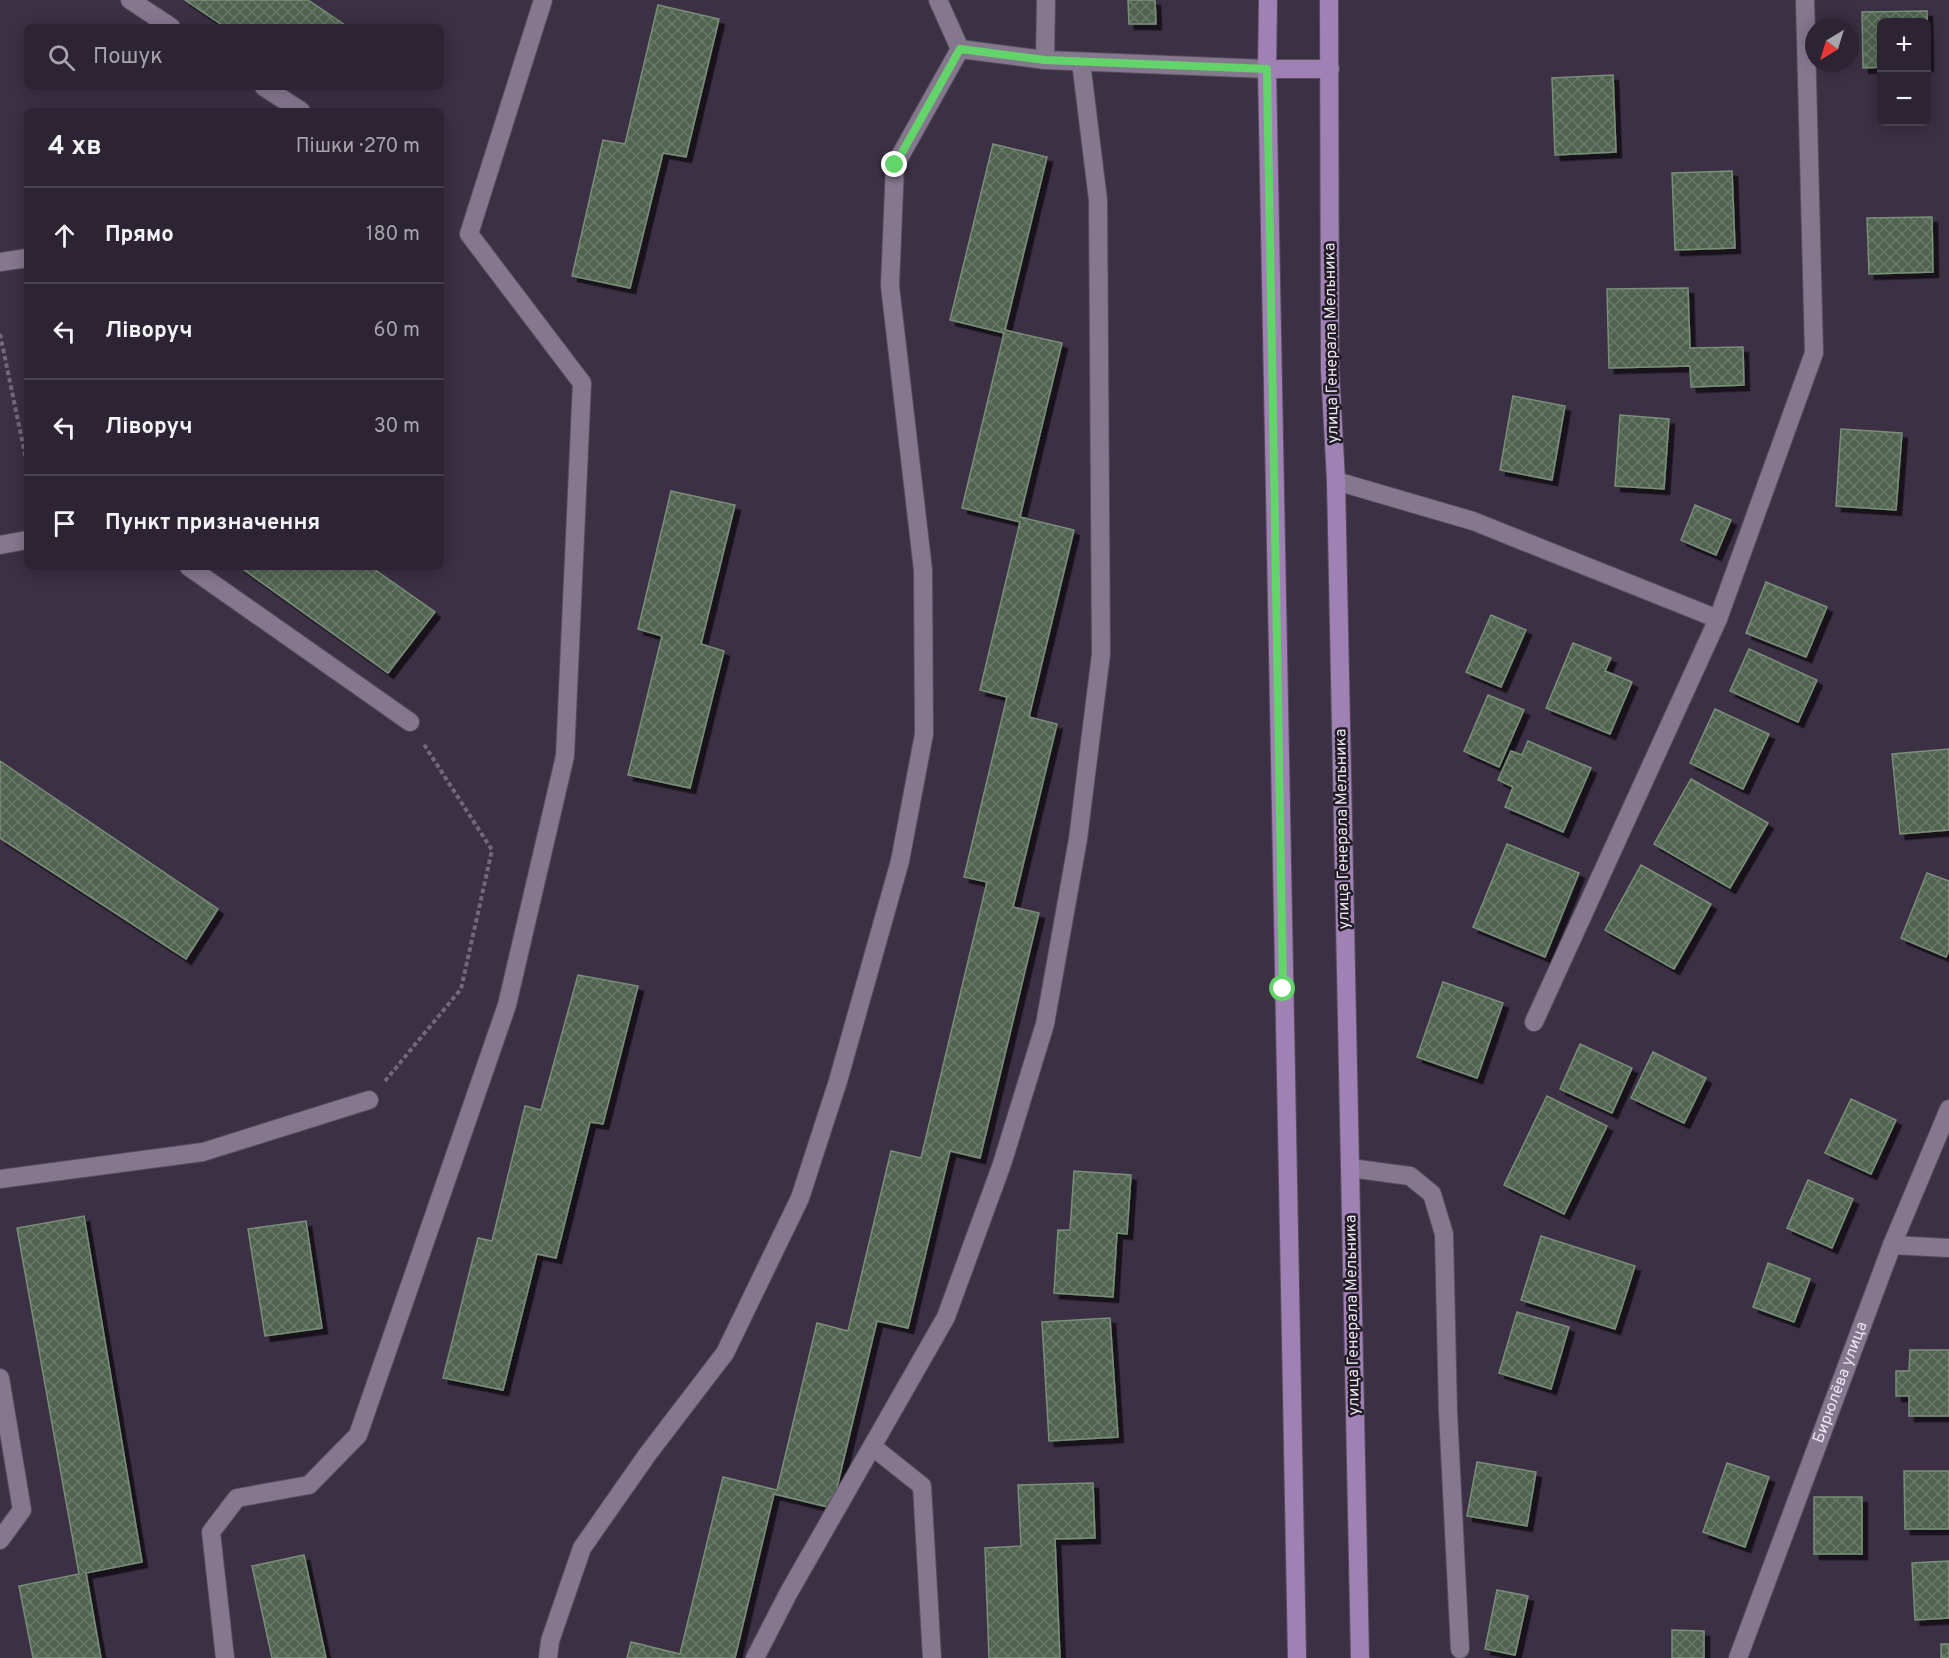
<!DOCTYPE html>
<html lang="uk">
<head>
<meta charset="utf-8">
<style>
  :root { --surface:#2d2433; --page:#352c3b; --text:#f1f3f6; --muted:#a7a4ac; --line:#48414e }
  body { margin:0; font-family:Overpass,sans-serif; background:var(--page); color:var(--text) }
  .controls { position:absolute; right:18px; top:18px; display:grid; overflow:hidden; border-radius:9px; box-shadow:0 3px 15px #0003 }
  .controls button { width:54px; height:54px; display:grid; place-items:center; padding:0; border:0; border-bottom:2px solid var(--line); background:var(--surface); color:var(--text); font:30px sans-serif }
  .compass { position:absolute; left:1805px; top:18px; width:54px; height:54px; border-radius:50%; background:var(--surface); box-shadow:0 3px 15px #0003; rotate:218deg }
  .stop { position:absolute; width:18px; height:18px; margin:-14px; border:4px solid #62d469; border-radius:50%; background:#fff }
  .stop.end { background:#62d469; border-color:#fff; box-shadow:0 2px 6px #0008 }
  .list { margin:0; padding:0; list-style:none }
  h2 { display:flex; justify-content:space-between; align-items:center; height:78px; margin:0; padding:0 24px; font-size:26px }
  h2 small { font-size:20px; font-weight:400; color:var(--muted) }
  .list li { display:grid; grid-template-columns:39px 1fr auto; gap:18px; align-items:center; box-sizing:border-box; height:96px; padding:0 24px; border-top:2px solid var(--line) }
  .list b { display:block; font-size:22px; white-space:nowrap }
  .list em { font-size:20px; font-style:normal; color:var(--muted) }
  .icon { flex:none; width:33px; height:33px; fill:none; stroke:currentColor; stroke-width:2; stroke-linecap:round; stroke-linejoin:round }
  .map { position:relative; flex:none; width:1949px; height:1658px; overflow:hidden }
  .search { position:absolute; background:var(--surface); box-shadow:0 3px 15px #0003; left:24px; top:24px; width:420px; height:66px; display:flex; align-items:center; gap:15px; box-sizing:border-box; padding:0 21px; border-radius:9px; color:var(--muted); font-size:22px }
  .panel { position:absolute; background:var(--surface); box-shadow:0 3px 15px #0003; left:24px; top:108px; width:420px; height:462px; border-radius:9px }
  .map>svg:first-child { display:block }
  .building { fill:url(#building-cross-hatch); stroke:#7a8e79; stroke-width:1.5; filter:url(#shadow) }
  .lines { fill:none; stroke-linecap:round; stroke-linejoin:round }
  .lane-casing { stroke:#574d5e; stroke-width:20 }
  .street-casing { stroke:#574d5e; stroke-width:20 }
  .primary-casing { stroke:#574d5e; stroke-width:20 }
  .path { stroke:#73687a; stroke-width:4; stroke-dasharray:4.5 3; stroke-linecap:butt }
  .lane { stroke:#85778e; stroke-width:18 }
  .street { stroke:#85778e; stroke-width:18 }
  .primary { stroke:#a081b4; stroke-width:18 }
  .route { stroke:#62d469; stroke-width:8 }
  .labels { text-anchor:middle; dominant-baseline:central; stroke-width:5; stroke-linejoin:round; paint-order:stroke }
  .street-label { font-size:16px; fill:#ebe4f1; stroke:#201b24 }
</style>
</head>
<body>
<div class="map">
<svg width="1949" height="1658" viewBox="0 0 1949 1658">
  <defs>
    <pattern id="building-cross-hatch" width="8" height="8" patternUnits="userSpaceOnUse" patternTransform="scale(1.5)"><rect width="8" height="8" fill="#506350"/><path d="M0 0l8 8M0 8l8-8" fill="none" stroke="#69796a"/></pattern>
    <filter id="shadow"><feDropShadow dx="5.5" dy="5.5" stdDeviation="0" flood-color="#0009"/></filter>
  </defs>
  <rect width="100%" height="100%" fill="#3c3044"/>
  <g class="building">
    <path d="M 185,0 L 308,0 L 345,25 L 343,27 L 225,27 Z"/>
    <path d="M 1128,0 L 1155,0 L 1156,24 L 1129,24 Z"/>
    <path d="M 658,5 L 719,19 L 686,157 L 663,153 L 630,288 L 572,276 L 603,140 L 625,144 Z"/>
    <path d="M 1927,11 L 1928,66 L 1926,66 L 1926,22 L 1882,22 L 1882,67 L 1863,68 L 1862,12 Z"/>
    <path d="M 1613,75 L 1616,152 L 1555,155 L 1552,78 Z"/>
    <path d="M 993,144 L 1047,157 L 1005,330 L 1062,343 L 1020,517 L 1074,530 L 1029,717 L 1057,724 L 1013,907 L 1039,913 L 980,1158 L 950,1151 L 908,1328 L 877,1321 L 832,1508 L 774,1494 L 735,1658 L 627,1658 L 631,1642 L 680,1654 L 723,1477 L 777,1490 L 817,1323 L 848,1331 L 891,1151 L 921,1158 L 987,882 L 964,877 L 1007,697 L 980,690 L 1020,522 L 962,508 L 1004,333 L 950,320 Z"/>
    <path d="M 1732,171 L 1735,248 L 1675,250 L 1672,173 Z"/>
    <path d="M 1932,217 L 1933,272 L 1869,274 L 1867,218 Z"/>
    <path d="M 1688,288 L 1690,348 L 1743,347 L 1744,385 L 1691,387 L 1690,366 L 1609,368 L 1607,289 Z"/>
    <path d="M 1513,396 L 1565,406 L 1552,480 L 1500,470 Z"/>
    <path d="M 1620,415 L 1669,419 L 1664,489 L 1615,486 Z"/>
    <path d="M 1841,429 L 1902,433 L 1896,510 L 1836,506 Z"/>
    <path d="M 671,491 L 735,505 L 701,644 L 724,651 L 690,788 L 628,775 L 662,636 L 638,629 Z"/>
    <path d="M 1695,505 L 1731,520 L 1716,555 L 1681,540 Z"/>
    <path d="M 240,567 L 371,567 L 435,612 L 388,673 Z"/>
    <path d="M 1766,582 L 1827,607 L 1806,657 L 1746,633 Z"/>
    <path d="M 1491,615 L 1526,630 L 1501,687 L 1466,672 Z"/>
    <path d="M 1573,643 L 1611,658 L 1605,671 L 1632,682 L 1610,734 L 1546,708 Z"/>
    <path d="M 1749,649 L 1817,680 L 1798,722 L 1730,691 Z"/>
    <path d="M 1488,695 L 1524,710 L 1499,767 L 1464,751 Z"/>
    <path d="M 1715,709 L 1769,734 L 1743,789 L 1690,763 Z"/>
    <path d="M 1528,741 L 1591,768 L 1563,832 L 1505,807 L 1513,787 L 1498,780 L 1511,751 L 1522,755 Z"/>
    <path d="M 1949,749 L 1949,830 L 1900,834 L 1892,754 Z"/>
    <path d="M 0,761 L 218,909 L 186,959 L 0,838 Z"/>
    <path d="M 1691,779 L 1768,823 L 1730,888 L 1654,844 Z"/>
    <path d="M 1507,844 L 1579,873 L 1545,957 L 1473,927 Z"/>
    <path d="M 1641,865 L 1711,904 L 1674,969 L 1605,930 Z"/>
    <path d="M 1927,873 L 1949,881 L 1949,950 L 1946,957 L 1901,938 Z"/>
    <path d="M 578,975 L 638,986 L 603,1124 L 590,1122 L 556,1258 L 537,1254 L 503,1390 L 443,1378 L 478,1238 L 492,1241 L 525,1106 L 541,1110 Z"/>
    <path d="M 1443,982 L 1503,1003 L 1477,1078 L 1417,1057 Z"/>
    <path d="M 1580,1044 L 1632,1068 L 1612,1113 L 1560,1089 Z"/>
    <path d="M 1653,1052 L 1706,1078 L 1684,1123 L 1631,1098 Z"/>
    <path d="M 1547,1096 L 1607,1126 L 1564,1214 L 1504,1185 Z"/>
    <path d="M 1851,1099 L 1896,1120 L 1871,1174 L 1825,1153 Z"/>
    <path d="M 1074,1171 L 1131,1175 L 1127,1234 L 1117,1233 L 1113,1297 L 1054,1293 L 1058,1230 L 1070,1230 Z"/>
    <path d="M 1808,1180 L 1853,1199 L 1832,1248 L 1787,1228 Z"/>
    <path d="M 84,1216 L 142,1562 L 86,1573 L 101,1658 L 33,1658 L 19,1586 L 79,1574 L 17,1228 Z"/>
    <path d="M 306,1221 L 322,1328 L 265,1336 L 248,1229 Z"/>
    <path d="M 1541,1236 L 1635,1266 L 1615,1329 L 1521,1300 Z"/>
    <path d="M 1768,1263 L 1810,1279 L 1794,1322 L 1753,1307 Z"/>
    <path d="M 1517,1312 L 1569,1327 L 1551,1389 L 1499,1373 Z"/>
    <path d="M 1110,1318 L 1118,1437 L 1049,1441 L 1042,1322 Z"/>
    <path d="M 1910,1350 L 1949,1350 L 1949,1416 L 1909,1416 L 1909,1396 L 1896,1396 L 1896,1371 L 1909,1371 Z"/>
    <path d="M 1477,1462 L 1536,1472 L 1527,1526 L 1467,1516 Z"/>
    <path d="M 1727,1463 L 1769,1477 L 1745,1547 L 1703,1532 Z"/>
    <path d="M 1904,1471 L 1949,1471 L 1949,1529 L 1905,1529 Z"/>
    <path d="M 1093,1483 L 1095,1538 L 1055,1539 L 1060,1658 L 989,1658 L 985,1548 L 1021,1546 L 1018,1485 Z"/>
    <rect x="1814" y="1497" width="48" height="57"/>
    <path d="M 304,1555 L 326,1658 L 272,1658 L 252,1566 Z"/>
    <path d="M 1949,1561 L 1949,1618 L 1915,1620 L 1912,1563 Z"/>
    <path d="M 1497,1590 L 1528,1596 L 1515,1655 L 1485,1649 Z"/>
    <path d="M 1672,1630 L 1704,1631 L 1704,1658 L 1672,1658 Z"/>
    <rect x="1941" y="1644" width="8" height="14"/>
  </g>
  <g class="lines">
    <defs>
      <g id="lane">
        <path d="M 130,0 L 171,27"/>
        <path d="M 938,0 L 960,49 L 1045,60 L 1267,69"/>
        <path d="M 1045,60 L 1046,0"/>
        <path d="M 264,87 L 301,111"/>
        <path d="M 0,262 L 27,258"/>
        <path d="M 1336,481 L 1473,521 L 1718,619"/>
        <path d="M 0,545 L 27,540"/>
        <path d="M 189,567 L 410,722"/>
        <path d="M 1534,1022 L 1718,619 L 1814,353 L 1805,0"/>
        <path d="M 1350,1168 L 1410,1176 L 1432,1194 L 1444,1234 L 1448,1412 L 1460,1649"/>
        <path d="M 0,1179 L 203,1152 L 369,1100"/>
        <path d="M 1892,1245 L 1949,1248"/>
        <path d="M 0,1378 L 22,1510 L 0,1540"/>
        <path d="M 873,1447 L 922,1486 L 932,1658"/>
        <path d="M 225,1658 L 211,1532 L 237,1498 L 309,1485 L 358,1435 L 507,1005 L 565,756 L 582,383 L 469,234 L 543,0"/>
        <path d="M 548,1658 L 550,1641 L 582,1548 L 647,1455 L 725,1353 L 800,1198 L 838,1081 L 900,861 L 924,734 L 923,570 L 890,286 L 895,165 L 960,49"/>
        <path d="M 755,1658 L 789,1592 L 946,1317 L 1002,1164 L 1045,1024 L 1078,839 L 1101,654 L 1098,200 L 1081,62"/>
      </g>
      <g id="street">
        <path id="s1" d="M 1738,1658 L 1892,1245 L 1949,1109"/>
      </g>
      <g id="primary">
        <path d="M 1268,0 L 1267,69 L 1297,1658"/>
        <path d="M 1329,0 L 1330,370 L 1336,481 L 1360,1658"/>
        <path d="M 1267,69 L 1330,69"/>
      </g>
    </defs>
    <use href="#lane" class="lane-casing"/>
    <use href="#street" class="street-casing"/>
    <use href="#primary" class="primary-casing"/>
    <g class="path">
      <path d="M 0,334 L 27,464"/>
      <path d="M 385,1081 L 461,989 L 492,850 L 423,743"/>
    </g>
    <use href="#lane" class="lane"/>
    <use href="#street" class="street"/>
    <use href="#primary" class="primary"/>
  </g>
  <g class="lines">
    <path class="route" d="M 895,165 L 960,49 L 1045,60 L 1267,69 L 1283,989"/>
  </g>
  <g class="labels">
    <g class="street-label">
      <text transform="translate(1332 343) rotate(-91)">улица Генерала Мельника</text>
      <text transform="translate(1343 829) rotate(-91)">улица Генерала Мельника</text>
      <text transform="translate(1353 1315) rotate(-91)">улица Генерала Мельника</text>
      <text stroke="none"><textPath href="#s1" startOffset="294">Бирюлёва улица</textPath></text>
    </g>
  </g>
</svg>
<div class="controls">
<button>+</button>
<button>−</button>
</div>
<svg class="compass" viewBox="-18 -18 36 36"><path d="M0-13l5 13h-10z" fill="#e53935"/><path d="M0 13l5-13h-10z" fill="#a7a4ac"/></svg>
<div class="stop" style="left:1283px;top:989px"></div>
<div class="stop end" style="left:895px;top:165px"></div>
<div class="search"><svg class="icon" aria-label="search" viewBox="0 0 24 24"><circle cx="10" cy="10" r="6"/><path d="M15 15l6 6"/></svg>Пошук</div>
<section class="panel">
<h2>4 хв<small>Пішки · 270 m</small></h2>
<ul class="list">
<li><svg class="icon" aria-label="ahead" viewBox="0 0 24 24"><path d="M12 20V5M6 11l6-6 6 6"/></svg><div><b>Прямо</b></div><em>180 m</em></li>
<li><svg class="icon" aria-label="left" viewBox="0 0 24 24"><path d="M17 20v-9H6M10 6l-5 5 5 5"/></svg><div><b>Ліворуч</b></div><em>60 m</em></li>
<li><svg class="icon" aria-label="left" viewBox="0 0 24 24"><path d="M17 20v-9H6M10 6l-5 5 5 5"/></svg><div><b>Ліворуч</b></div><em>30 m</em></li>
<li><svg class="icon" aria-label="arrive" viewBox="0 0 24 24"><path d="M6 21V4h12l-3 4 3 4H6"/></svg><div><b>Пункт призначення</b></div></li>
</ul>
</section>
</div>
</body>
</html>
